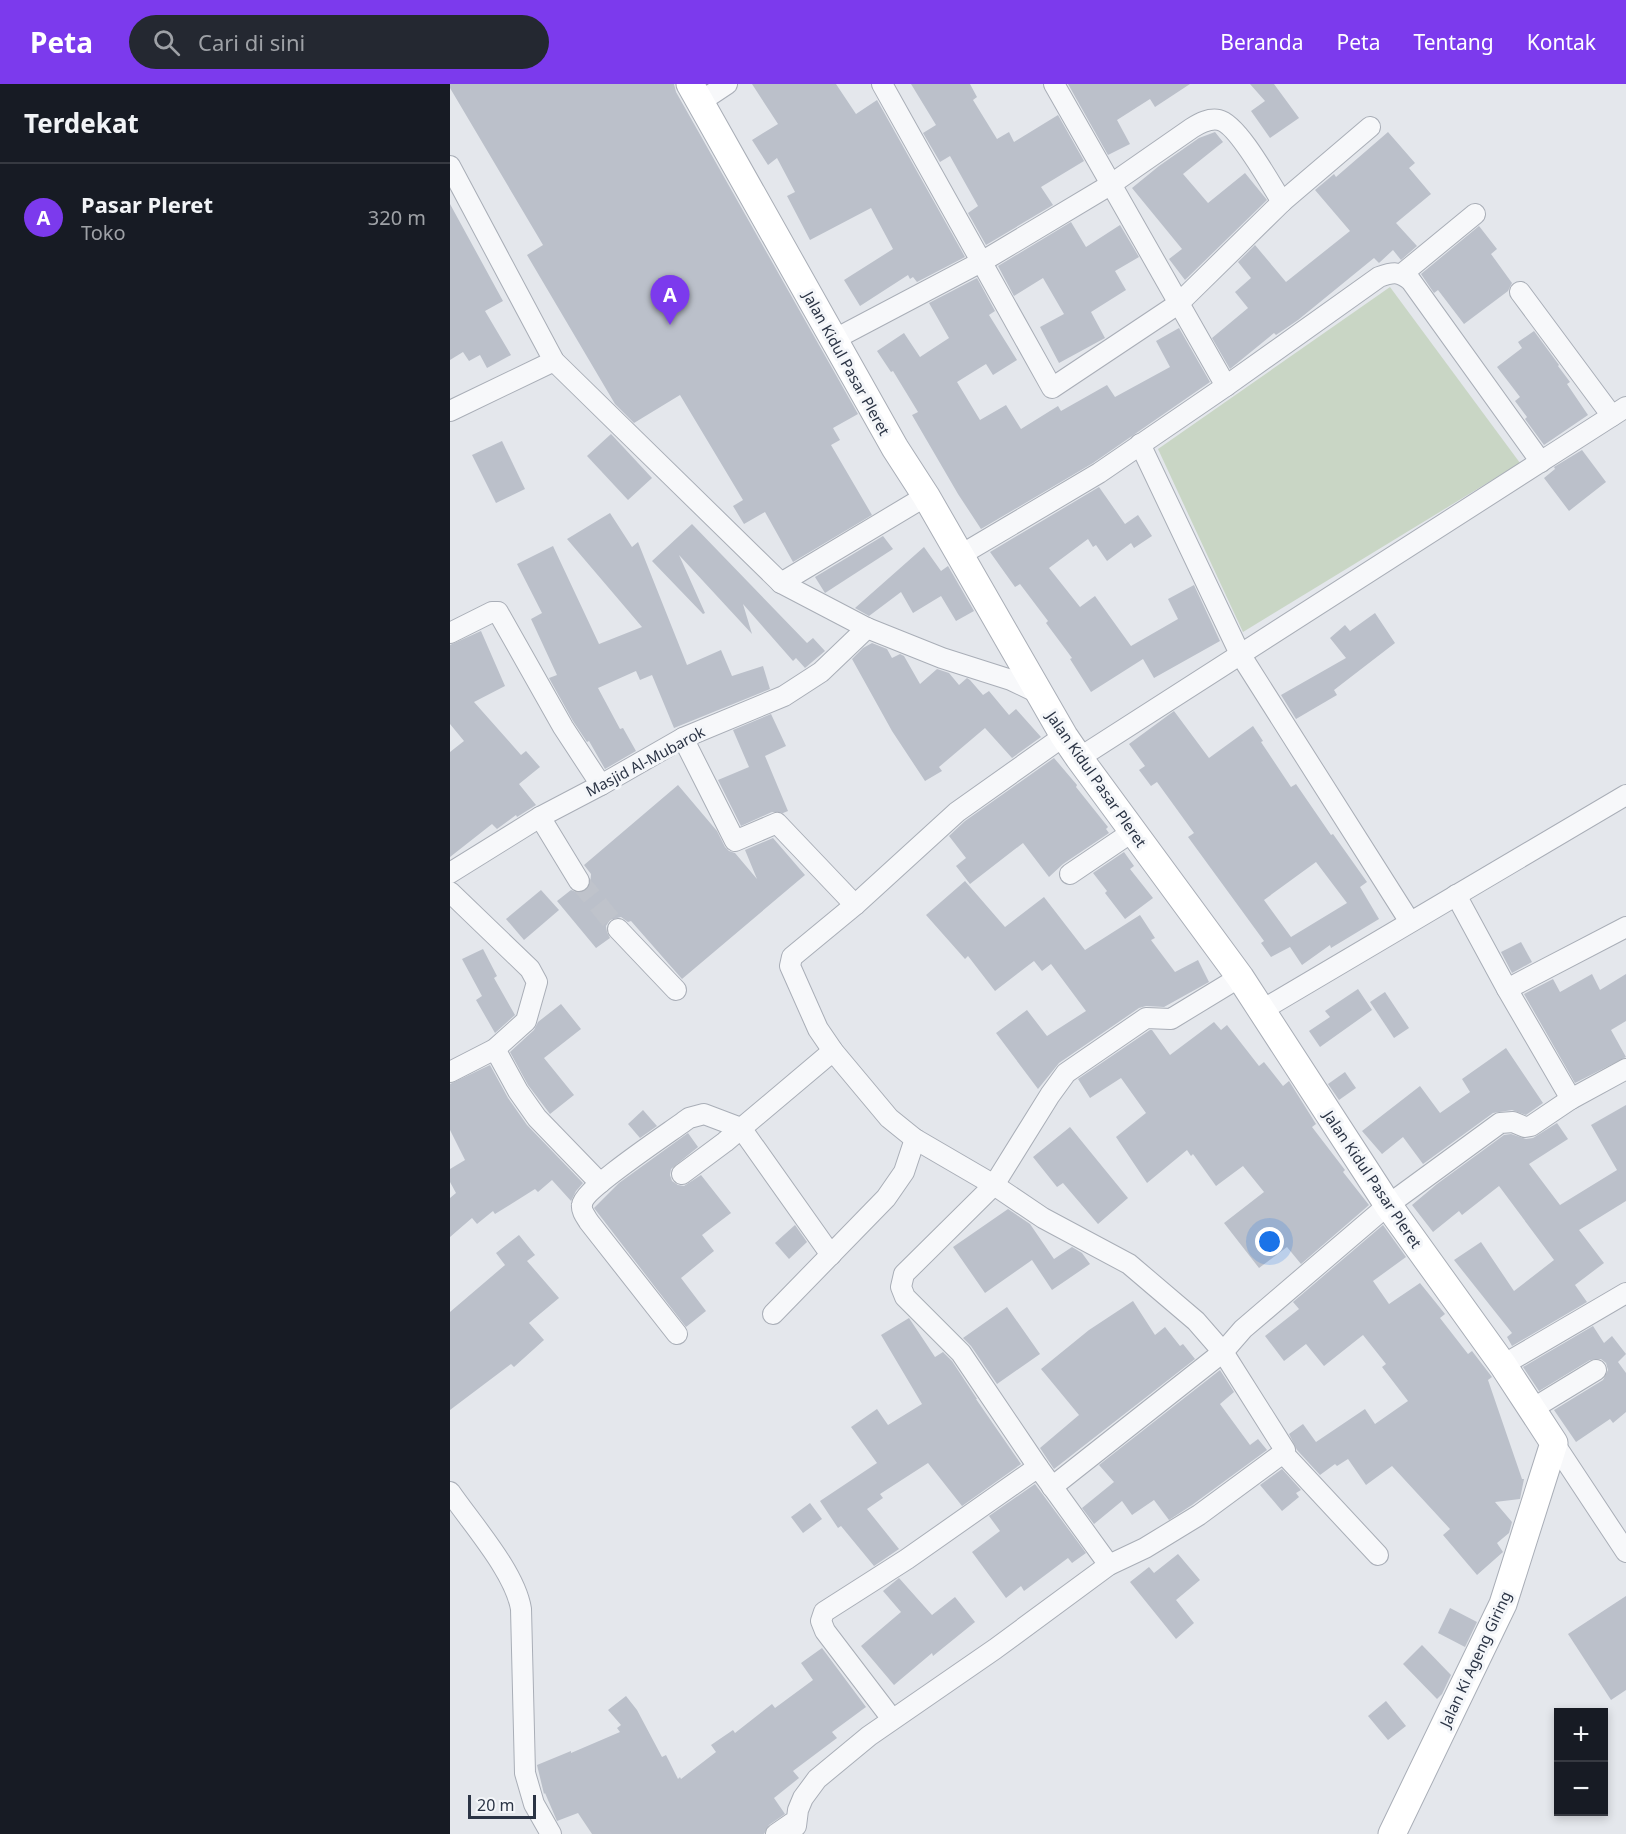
<!DOCTYPE html>
<html lang="id">
<head>
<meta charset="utf-8">
<style>
  :root { --surface:#171b24; --page:#242831; --text:#f1f3f6; --muted:#9ea1a6; --line:#363941; --accent:#7c3aed }
  body { margin:0; font-family:"Noto Sans",sans-serif; background:var(--page); color:var(--text) }
  .controls { position:absolute; right:18px; bottom:18px; display:grid; overflow:hidden; border-radius:0px; box-shadow:0 3px 9px #0003 }
  .controls button { width:54px; height:54px; display:grid; place-items:center; padding:0; border:0; border-bottom:2px solid var(--line); background:var(--surface); color:var(--text); font:30px sans-serif }
  .scale { position:absolute; left:18px; bottom:15px; width:68px; box-sizing:border-box; padding-left:6px; border:3px solid #2b3445; border-top:0; font-size:16px; line-height:21px; white-space:nowrap; color:#2b3445; -webkit-text-stroke:4px #f4f6f9; paint-order:stroke }
  .you { position:absolute; left:820px; top:1158px; width:21px; height:21px; margin:-15px; border:4px solid #fff; border-radius:50%; background:#1a73e8; box-shadow:0 0 0 9px #1a73e833 }
  .badge { display:grid; place-items:center; width:39px; height:39px; border-radius:50%; background:var(--accent); color:#fff; font-size:20px; font-weight:700 }
  .pin { position:absolute; translate:-50% -50px; filter:drop-shadow(0 2px 3px #0008) }
  .pin::after { content:''; position:absolute; top:32px; width:21px; height:18px; background:inherit; clip-path:polygon(0 0,100% 0,50% 100%) }
  .list { margin:0; padding:0; list-style:none }
  h2 { display:flex; justify-content:space-between; align-items:center; height:78px; margin:0; padding:0 24px; font-size:26px }
  h2 small { font-size:20px; font-weight:400; color:var(--muted) }
  .list li { display:grid; grid-template-columns:39px 1fr auto; gap:18px; align-items:center; box-sizing:border-box; height:108px; padding:0 24px; border-top:2px solid var(--line) }
  .list b { display:block; font-size:22px; white-space:nowrap }
  .list p { margin:0; font-size:20px; white-space:nowrap; color:var(--muted) }
  .list em { font-size:20px; font-style:normal; color:var(--muted) }
  .icon { flex:none; width:33px; height:33px; fill:none; stroke:currentColor; stroke-width:2; stroke-linecap:round; stroke-linejoin:round }
  .map { position:relative; flex:none; width:1176px; height:1750px; overflow:hidden }
  header { display:flex; align-items:center; gap:36px; box-sizing:border-box; height:84px; padding:0 30px; background:var(--accent); color:#fff }
  header strong { font-size:28px }
  nav { display:flex; gap:33px; margin-inline-start:auto; font-size:21px }
  .search { width:420px; height:54px; background:var(--page); display:flex; align-items:center; gap:15px; box-sizing:border-box; padding:0 21px; border-radius:33px; color:var(--muted); font-size:22px }
  main { display:flex }
  aside { flex:1; background:var(--surface) }
  .map>svg:first-child { display:block }
  .green { fill:#c9d6c5 }
  .building { fill:#bbc0ca; fill-rule:evenodd }
  .lines { fill:none; stroke-linecap:round; stroke-linejoin:round }
  .street-tunnel { stroke:#bfc3cb; stroke-width:20; stroke-dasharray:20 10; stroke-linecap:butt }
  .street-casing { stroke:#a9aeb7; stroke-width:22 }
  .secondary-casing { stroke:#a9aeb7; stroke-width:29 }
  .street { stroke:#f7f8fa; stroke-width:20 }
  .secondary { stroke:#fff; stroke-width:27 }
  .labels { text-anchor:middle; dominant-baseline:central; stroke-width:6; stroke-linejoin:round; paint-order:stroke }
  .street-label { font-size:15px; fill:#2b3445; stroke:#f4f6f9 }
</style>
</head>
<body>
<header>
<strong>Peta</strong>
<div class="search"><svg class="icon" aria-label="search" viewBox="0 0 24 24"><circle cx="10" cy="10" r="6"/><path d="M15 15l6 6"/></svg>Cari di sini</div>
<nav><a>Beranda</a><a>Peta</a><a>Tentang</a><a>Kontak</a></nav>
</header>
<main>
<aside>
<h2>Terdekat<small></small></h2>
<ul class="list">
<li><span class="badge">A</span><div><b>Pasar Pleret</b><p>Toko</p></div><em>320 m</em></li>
</ul>
</aside>
<div class="map">
<svg width="1176" height="1750" viewBox="0 0 1176 1750">
  <rect width="100%" height="100%" fill="#e4e7ec"/>
  <path class="green" d="M 940,203 L 1070,379 L 793,548 L 708,365 Z"/>
  <g class="building">
    <path d="M 0,0 L 224,0 L 226,8 L 408,330 L 383,344 L 390,356 L 381,361 L 422,431 L 343,478 L 315,428 L 294,440 L 283,422 L 293,416 L 230,311 L 184,339 L 165,320 L 77,171 L 93,161 L 0,4 Z"/>
    <path d="M 302,0 L 386,0 L 406,30 L 427,16 L 515,173 L 467,198 L 463,193 L 460,195 L 458,191 L 410,222 L 394,196 L 443,165 L 421,124 L 360,156 L 337,112 L 345,108 L 327,74 L 318,81 L 302,56 L 328,40 Z"/>
    <path d="M 461,0 L 520,0 L 527,13 L 523,16 L 547,55 L 559,48 L 564,58 L 608,31 L 634,77 L 591,103 L 603,121 L 536,161 L 518,129 L 528,122 L 500,72 L 490,78 L 473,49 L 486,41 Z"/>
    <path d="M 618,0 L 740,0 L 705,23 L 700,15 L 667,36 L 680,60 L 658,71 Z"/>
    <path d="M 800,0 L 824,0 L 849,34 L 820,54 L 801,27 L 815,17 Z"/>
    <path d="M 765,48 L 773,58 L 733,90 L 758,119 L 795,89 L 817,116 L 735,196 L 719,175 L 732,165 L 682,104 L 709,82 L 749,54 Z"/>
    <path d="M 938,48 L 965,79 L 959,84 L 981,110 L 946,139 L 967,162 L 951,176 L 943,166 L 929,179 L 924,174 L 848,236 L 826,251 L 824,249 L 780,285 L 762,254 L 798,224 L 785,208 L 801,194 L 788,178 L 805,161 L 836,198 L 900,147 L 865,106 L 884,90 L 886,93 Z"/>
    <path d="M 0,120 L 53,217 L 35,227 L 61,271 L 37,284 L 30,271 L 19,277 L 13,268 L 0,276 Z"/>
    <path d="M 621,138 L 636,163 L 670,141 L 689,173 L 665,187 L 676,206 L 641,228 L 655,254 L 609,279 L 590,243 L 614,230 L 593,194 L 564,212 L 548,182 Z"/>
    <path d="M 1029,142 L 1047,165 L 1041,170 L 1062,199 L 1058,207 L 1014,240 L 988,206 L 984,209 L 971,190 Z"/>
    <path d="M 527,194 L 545,227 L 539,231 L 567,276 L 543,291 L 536,280 L 507,298 L 530,336 L 556,321 L 571,345 L 608,322 L 611,327 L 657,301 L 665,313 L 720,283 L 706,257 L 729,244 L 760,298 L 643,379 L 531,445 L 508,410 L 462,331 L 468,328 L 443,287 L 441,288 L 427,267 L 454,249 L 470,273 L 499,254 L 479,219 Z"/>
    <path d="M 1084,247 L 1109,281 L 1108,282 L 1120,298 L 1117,300 L 1138,331 L 1094,361 L 1075,335 L 1077,333 L 1065,317 L 1070,313 L 1047,283 L 1072,264 L 1068,258 Z"/>
    <path d="M 161,350 L 202,394 L 178,416 L 137,372 Z"/>
    <path d="M 52,357 L 75,405 L 46,419 L 22,371 Z"/>
    <path d="M 1132,366 L 1156,398 L 1119,427 L 1094,394 L 1105,385 L 1104,383 Z"/>
    <path d="M 649,403 L 675,440 L 688,431 L 702,452 L 684,464 L 681,459 L 657,477 L 646,461 L 643,463 L 638,455 L 599,484 L 630,523 L 645,512 L 681,562 L 728,535 L 718,515 L 744,501 L 770,557 L 704,594 L 693,575 L 641,608 L 620,575 L 622,574 L 596,539 L 598,537 L 570,500 L 565,503 L 540,468 Z"/>
    <path d="M 160,429 L 182,463 L 188,458 L 237,581 L 271,566 L 282,592 L 313,582 L 320,605 L 224,644 L 202,591 L 190,596 L 186,587 L 148,604 L 170,645 L 173,644 L 186,667 L 155,685 L 139,657 L 137,658 L 123,637 L 99,594 L 107,591 L 81,535 L 92,529 L 67,480 L 103,462 L 149,560 L 192,543 L 117,455 Z"/>
    <path d="M 242,440 L 357,559 L 363,554 L 375,567 L 355,584 L 346,574 L 343,577 L 293,520 L 302,550 L 229,471 L 255,529 L 253,530 L 202,477 Z"/>
    <path d="M 433,452 L 443,465 L 375,509 L 365,493 Z"/>
    <path d="M 474,463 L 491,487 L 498,482 L 524,527 L 506,537 L 491,512 L 463,529 L 451,508 L 419,532 L 405,524 Z"/>
    <path d="M 925,529 L 945,559 L 884,606 L 887,611 L 846,635 L 831,611 L 896,574 L 880,554 L 895,541 L 900,547 Z"/>
    <path d="M 31,547 L 55,602 L 24,618 L 71,671 L 76,667 L 90,683 L 69,700 L 86,721 L 67,733 L 66,731 L 47,745 L 42,740 L 0,773 L 0,668 L 14,657 L 0,640 L 0,561 Z"/>
    <path d="M 422,559 L 437,565 L 442,574 L 450,570 L 454,572 L 470,600 L 487,585 L 499,589 L 509,601 L 517,594 L 520,596 L 533,611 L 539,607 L 559,631 L 566,625 L 591,653 L 562,674 L 535,644 L 489,683 L 492,687 L 475,697 L 442,647 L 402,575 L 413,564 Z"/>
    <path d="M 724,627 L 759,674 L 803,642 L 813,657 L 811,658 L 841,703 L 846,700 L 881,751 L 883,750 L 917,798 L 910,803 L 929,835 L 881,864 L 880,861 L 852,881 L 840,863 L 821,873 L 811,859 L 814,857 L 738,753 L 744,749 L 707,698 L 701,702 L 689,686 L 695,682 L 679,660 ZM 866,778 L 897,819 L 841,853 L 814,816 Z"/>
    <path d="M 321,630 L 336,662 L 315,672 L 338,727 L 333,729 L 322,728 L 291,742 L 268,696 L 299,683 L 283,646 Z"/>
    <path d="M 604,674 L 627,701 L 626,703 L 658,743 L 656,745 L 659,749 L 613,780 L 599,793 L 573,759 L 520,800 L 506,782 L 516,774 L 499,752 L 515,737 Z"/>
    <path d="M 228,701 L 267,747 L 275,763 L 279,767 L 285,769 L 307,795 L 295,766 L 323,754 L 355,791 L 232,895 L 181,837 L 178,838 L 171,833 L 160,836 L 156,842 L 157,848 L 160,854 L 146,864 L 107,817 L 121,806 L 129,809 L 136,807 L 140,802 L 141,790 L 134,781 Z"/>
    <path d="M 674,768 L 684,782 L 680,785 L 703,814 L 675,835 L 655,809 L 657,807 L 643,789 Z"/>
    <path d="M 515,797 L 555,843 L 594,813 L 635,866 L 690,831 L 705,854 L 701,856 L 725,888 L 748,876 L 759,898 L 714,923 L 696,922 L 689,924 L 609,979 L 588,1005 L 546,949 L 577,926 L 597,952 L 636,927 L 601,880 L 592,887 L 584,877 L 545,907 L 518,872 L 515,875 L 476,831 Z"/>
    <path d="M 91,806 L 109,826 L 74,856 L 56,835 Z"/>
    <path d="M 1071,858 L 1082,878 L 1062,889 L 1051,868 Z"/>
    <path d="M 33,865 L 47,892 L 44,894 L 65,931 L 45,949 L 26,916 L 32,912 L 12,875 Z"/>
    <path d="M 1142,890 L 1150,906 L 1176,890 L 1176,937 L 1161,946 L 1176,973 L 1125,999 L 1074,910 L 1103,895 L 1110,908 Z"/>
    <path d="M 908,905 L 922,926 L 870,963 L 859,947 L 880,933 L 875,927 Z"/>
    <path d="M 935,908 L 959,944 L 944,954 L 920,918 Z"/>
    <path d="M 111,920 L 131,945 L 94,974 L 124,1011 L 100,1030 L 78,1001 L 60,968 L 84,946 L 88,938 Z"/>
    <path d="M 764,938 L 771,946 L 777,941 L 809,982 L 814,978 L 833,1002 L 839,997 L 866,1040 L 862,1043 L 895,1086 L 893,1088 L 919,1121 L 851,1180 L 837,1163 L 809,1184 L 774,1139 L 814,1108 L 793,1082 L 766,1102 L 743,1070 L 741,1072 L 737,1066 L 697,1099 L 666,1053 L 696,1029 L 671,994 L 640,1014 L 628,995 L 700,946 L 702,946 L 720,971 Z"/>
    <path d="M 1056,964 L 1093,1019 L 1076,1031 L 1062,1026 L 1043,1029 L 973,1080 L 953,1053 L 932,1070 L 912,1047 L 970,1002 L 990,1029 L 1020,1008 L 1012,995 Z"/>
    <path d="M 40,981 L 58,1014 L 77,1041 L 133,1099 L 126,1107 L 121,1117 L 102,1096 L 88,1108 L 85,1105 L 45,1130 L 43,1127 L 27,1140 L 22,1134 L 0,1153 L 0,1114 L 6,1109 L 0,1098 L 0,1085 L 15,1076 L 0,1046 L 0,1000 Z"/>
    <path d="M 895,988 L 906,1004 L 889,1016 L 878,1000 Z"/>
    <path d="M 1176,1021 L 1176,1117 L 1129,1146 L 1154,1179 L 1125,1201 L 1137,1218 L 1062,1262 L 1057,1253 L 1062,1249 L 1004,1176 L 1031,1158 L 1064,1207 L 1104,1176 L 1049,1102 L 1012,1131 L 1009,1127 L 983,1148 L 962,1121 L 987,1100 L 1054,1051 L 1061,1050 L 1076,1055 L 1083,1054 L 1107,1039 L 1118,1055 L 1079,1080 L 1110,1121 L 1167,1086 L 1141,1041 Z"/>
    <path d="M 193,1026 L 207,1042 L 190,1054 L 178,1040 Z"/>
    <path d="M 620,1043 L 678,1114 L 648,1140 L 613,1099 L 607,1103 L 583,1073 Z"/>
    <path d="M 238,1049 L 248,1063 L 221,1085 L 220,1091 L 222,1097 L 228,1101 L 234,1102 L 251,1091 L 281,1129 L 252,1151 L 264,1167 L 231,1194 L 256,1227 L 236,1243 L 144,1124 L 169,1099 Z"/>
    <path d="M 558,1125 L 580,1140 L 604,1175 L 622,1163 L 632,1169 L 640,1180 L 602,1206 L 582,1176 L 535,1209 L 503,1163 Z"/>
    <path d="M 345,1141 L 357,1158 L 339,1175 L 325,1159 Z"/>
    <path d="M 933,1141 L 956,1173 L 923,1197 L 939,1220 L 970,1199 L 995,1230 L 990,1234 L 1018,1270 L 1022,1267 L 1042,1293 L 1038,1296 L 1072,1395 L 1074,1395 L 1070,1415 L 1045,1418 L 1062,1438 L 1059,1449 L 1047,1459 L 1053,1468 L 1027,1491 L 993,1451 L 1000,1445 L 942,1382 L 916,1401 L 898,1375 L 887,1382 L 885,1380 L 870,1391 L 847,1366 L 839,1350 L 853,1340 L 866,1358 L 915,1325 L 925,1340 L 958,1317 L 932,1283 L 936,1280 L 913,1251 L 874,1282 L 856,1260 L 834,1277 L 815,1252 L 849,1225 L 843,1218 Z"/>
    <path d="M 69,1151 L 85,1171 L 77,1177 L 109,1214 L 79,1239 L 94,1256 L 64,1283 L 61,1280 L 0,1326 L 0,1228 L 55,1181 L 46,1169 Z"/>
    <path d="M 683,1217 L 705,1251 L 715,1243 L 730,1262 L 733,1260 L 745,1275 L 604,1385 L 590,1364 L 629,1331 L 591,1285 L 639,1246 Z"/>
    <path d="M 557,1223 L 590,1270 L 547,1300 L 521,1262 L 513,1254 Z"/>
    <path d="M 459,1234 L 485,1273 L 493,1268 L 502,1277 L 527,1315 L 526,1315 L 571,1380 L 512,1422 L 478,1379 L 430,1410 L 433,1414 L 417,1425 L 449,1465 L 424,1482 L 391,1442 L 388,1444 L 370,1417 L 427,1379 L 401,1343 L 427,1325 L 438,1341 L 472,1320 L 431,1251 Z"/>
    <path d="M 1143,1242 L 1154,1259 L 1162,1252 L 1176,1270 L 1168,1278 L 1176,1289 L 1176,1328 L 1163,1339 L 1160,1335 L 1126,1358 L 1104,1326 L 1153,1296 L 1158,1286 L 1156,1279 L 1151,1275 L 1140,1276 L 1089,1307 L 1073,1283 Z"/>
    <path d="M 770,1286 L 784,1308 L 770,1320 L 800,1361 L 808,1355 L 817,1366 L 742,1421 L 719,1436 L 704,1416 L 682,1431 L 672,1417 L 644,1440 L 632,1424 L 664,1398 L 649,1381 Z"/>
    <path d="M 832,1385 L 851,1406 L 846,1409 L 849,1413 L 832,1427 L 810,1401 Z"/>
    <path d="M 585,1400 L 636,1469 L 622,1479 L 618,1474 L 574,1507 L 571,1502 L 556,1514 L 522,1468 L 550,1447 L 539,1432 Z"/>
    <path d="M 360,1419 L 372,1435 L 353,1449 L 341,1433 Z"/>
    <path d="M 728,1470 L 750,1496 L 726,1516 L 744,1539 L 726,1555 L 680,1498 L 699,1483 L 704,1489 Z"/>
    <path d="M 449,1494 L 482,1531 L 505,1513 L 525,1538 L 483,1572 L 482,1569 L 444,1601 L 411,1562 L 451,1528 L 433,1507 Z"/>
    <path d="M 1176,1512 L 1176,1606 L 1161,1616 L 1118,1550 Z"/>
    <path d="M 1000,1524 L 1027,1538 L 1015,1563 L 988,1549 Z"/>
    <path d="M 972,1561 L 1001,1591 L 992,1610 L 987,1615 L 953,1580 Z"/>
    <path d="M 372,1564 L 416,1623 L 382,1648 L 387,1654 L 343,1687 L 349,1694 L 324,1714 L 335,1730 L 319,1741 L 314,1750 L 142,1750 L 128,1729 L 107,1737 L 95,1709 L 94,1710 L 87,1681 L 121,1667 L 121,1669 L 170,1648 L 167,1644 L 171,1641 L 158,1626 L 176,1612 L 187,1626 L 212,1673 L 216,1671 L 228,1695 L 230,1693 L 231,1695 L 266,1668 L 261,1661 L 283,1646 L 285,1649 L 322,1620 L 325,1624 L 363,1596 L 351,1579 Z"/>
    <path d="M 936,1617 L 956,1642 L 938,1656 L 918,1632 Z"/>
  </g>
  <g class="lines">
    <path class="street-tunnel" d="M 129,797 L 168,845"/>
    <defs>
      <g id="street">
        <path d="M 432,0 L 602,304 L 728,220 L 832,118 L 920,43"/>
        <path d="M 604,0 L 776,302"/>
        <path d="M 250,18 L 277,0"/>
        <path d="M 0,82 L 104,277 L 331,499 L 417,544 L 492,574 L 561,596 L 588,609"/>
        <path d="M 952,190 L 1025,130"/>
        <path d="M 1070,208 L 1162,332"/>
        <path d="M 385,255 L 533,177 L 660,101 L 742,44 C 750,39 759,34 769,36 C 788,40 821,101 832,118"/>
        <path d="M 0,327 L 104,277"/>
        <path d="M 690,360 L 790,570 L 960,838"/>
        <path d="M 509,472 L 649,389 L 776,302 L 929,193 C 943,188 949,187 961,197 L 1091,378"/>
        <path d="M 331,499 L 476,412"/>
        <path d="M 0,549 L 42,528 L 48,528 L 113,643 L 151,701"/>
        <path d="M 614,652 L 507,728 L 405,821 L 342,873 L 340,882 L 368,945 L 383,967 L 439,1034 L 465,1055 L 544,1101 L 593,1134 L 679,1180 L 746,1237 L 773,1268 L 835,1366 L 833,1369"/>
        <path d="M 233,654 L 285,757 L 327,739 L 405,821"/>
        <path d="M 629,674 L 1176,323"/>
        <path d="M 90,733 L 129,797"/>
        <path d="M 0,789 L 90,733 L 151,701 L 233,654 L 334,612 L 371,588 L 417,544"/>
        <path d="M 620,790 L 682,748"/>
        <path d="M 0,808 L 80,885 L 87,898 L 76,937 L 45,965 L 0,988"/>
        <path d="M 1006,811 L 1057,905 L 1121,1015"/>
        <path d="M 168,845 L 226,906"/>
        <path d="M 1057,905 L 1176,843"/>
        <path d="M 812,926 L 1176,711"/>
        <path d="M 45,965 L 68,1007 L 87,1034 L 150,1099"/>
        <path d="M 232,1090 L 275,1058 L 383,967"/>
        <path d="M 323,1230 L 436,1114 L 454,1088 L 465,1055"/>
        <path d="M 227,1250 L 139,1138 C 136,1133 131,1127 132,1121 C 133,1105 222,1047 239,1034 L 254,1030 L 291,1044 L 381,1171"/>
        <path d="M 1053,1281 L 1176,1209"/>
        <path d="M 1082,1325 L 1146,1286"/>
        <path d="M 1104,1359 L 1176,1468"/>
        <path d="M 588,1383 L 511,1269 L 455,1213 L 451,1203 L 454,1190 L 544,1101 L 600,1011 L 616,989 L 696,934 L 721,935 L 790,893"/>
        <path d="M 602,1403 L 773,1268 L 793,1245 L 938,1121 L 1050,1039 L 1063,1038 L 1075,1043 L 1081,1042 L 1121,1015 L 1176,985"/>
        <path d="M 0,1408 C 22,1440 65,1488 71,1525 L 75,1689 L 84,1720 L 101,1750"/>
        <path d="M 442,1635 L 375,1547 L 371,1537 L 374,1528 L 457,1475 L 588,1383 L 659,1481"/>
        <path d="M 326,1750 L 342,1739 L 346,1742 L 348,1726 L 353,1714 L 367,1695 L 419,1652 L 545,1565 L 659,1481 L 695,1464 L 749,1431 L 833,1369 L 928,1471"/>
      </g>
      <path id="secondary" d="M 240,0 L 445,364 L 476,412 L 614,652 L 629,674 L 790,893 L 938,1121 L 1053,1281 L 1104,1359 L 1053,1520 L 942,1750"/>
    </defs>
    <use href="#street" class="street-casing"/>
    <use href="#secondary" class="secondary-casing"/>
    <use href="#street" class="street"/>
    <use href="#secondary" class="secondary"/>
  </g>
  <g class="labels">
    <g class="street-label">
      <text transform="translate(397 279) rotate(61)">Jalan Kidul Pasar Pleret</text>
      <text transform="translate(195 677) rotate(-28)">Masjid Al-Mubarok</text>
      <text transform="translate(647 695) rotate(55)">Jalan Kidul Pasar Pleret</text>
      <text transform="translate(923 1095) rotate(56)">Jalan Kidul Pasar Pleret</text>
      <text transform="translate(1025 1575) rotate(-65)">Jalan Ki Ageng Giring</text>
    </g>
  </g>
</svg>
<div class="controls">
<button>+</button>
<button>−</button>
</div>
<div class="scale">20 m</div>
<div class="you"></div>
<div class="pin badge" style="left:220px;top:241px">A</div>
</div>
</main>
</body>
</html>
